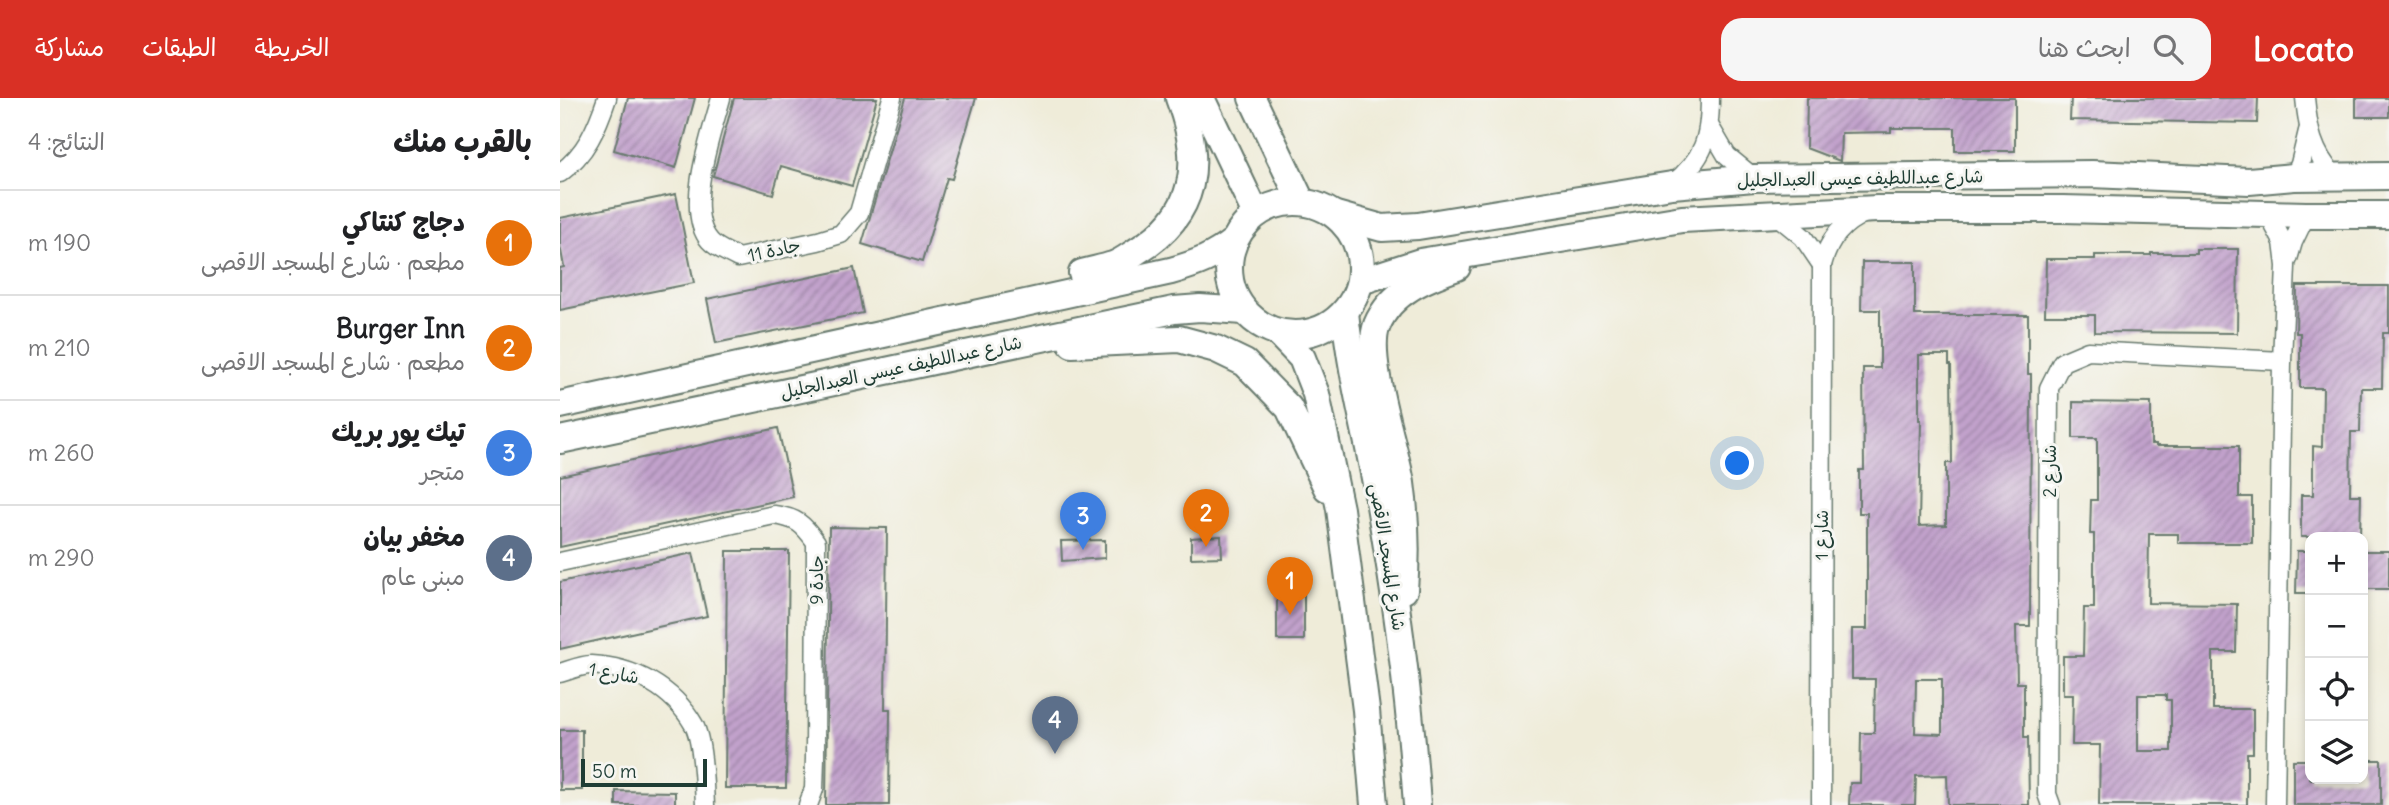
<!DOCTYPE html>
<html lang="ar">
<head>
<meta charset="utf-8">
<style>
  :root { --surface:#fff; --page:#f6f6f6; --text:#202124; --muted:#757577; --line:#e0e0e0; --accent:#d93025 }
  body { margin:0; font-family:Delius,"Playpen Sans Arabic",sans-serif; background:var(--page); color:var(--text); direction:rtl }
  .controls { position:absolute; right:21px; bottom:21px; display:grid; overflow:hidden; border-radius:14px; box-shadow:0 4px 10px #0003 }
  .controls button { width:63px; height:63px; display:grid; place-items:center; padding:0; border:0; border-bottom:2px solid var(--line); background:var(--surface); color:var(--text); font:35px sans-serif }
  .scale { position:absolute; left:21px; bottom:18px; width:126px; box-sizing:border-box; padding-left:7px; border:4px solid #1f3d34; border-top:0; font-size:19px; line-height:24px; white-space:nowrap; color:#1f3d34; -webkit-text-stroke:5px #f6f6f2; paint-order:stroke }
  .you { position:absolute; left:1178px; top:366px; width:24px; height:24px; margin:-18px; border:5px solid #fff; border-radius:50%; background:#1a73e8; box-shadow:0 0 0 10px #1a73e833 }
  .badge { display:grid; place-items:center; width:46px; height:46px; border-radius:50%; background:var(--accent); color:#fff; font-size:23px; font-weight:700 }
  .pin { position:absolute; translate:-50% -58px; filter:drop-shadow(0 2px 4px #0008) }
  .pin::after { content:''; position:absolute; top:37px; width:24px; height:21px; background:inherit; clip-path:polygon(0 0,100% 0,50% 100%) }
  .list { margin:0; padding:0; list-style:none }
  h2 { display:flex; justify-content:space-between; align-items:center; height:91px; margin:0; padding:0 28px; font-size:30px }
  h2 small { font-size:23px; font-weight:400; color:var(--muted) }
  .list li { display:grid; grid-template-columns:46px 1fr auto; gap:21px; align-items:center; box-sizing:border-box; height:105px; padding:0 28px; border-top:2px solid var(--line) }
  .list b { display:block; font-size:26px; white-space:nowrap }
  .list p { margin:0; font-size:23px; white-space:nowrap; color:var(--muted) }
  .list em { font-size:23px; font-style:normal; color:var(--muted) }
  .icon { flex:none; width:38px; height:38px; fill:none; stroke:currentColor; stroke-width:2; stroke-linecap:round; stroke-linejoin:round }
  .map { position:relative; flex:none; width:1829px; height:707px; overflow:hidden; direction:ltr }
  header { display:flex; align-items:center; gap:42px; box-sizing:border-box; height:98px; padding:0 35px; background:var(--accent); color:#fff }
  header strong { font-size:33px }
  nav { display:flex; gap:38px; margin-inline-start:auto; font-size:24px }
  .search { width:490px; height:63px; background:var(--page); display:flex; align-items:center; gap:18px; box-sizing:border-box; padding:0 24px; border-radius:21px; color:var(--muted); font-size:26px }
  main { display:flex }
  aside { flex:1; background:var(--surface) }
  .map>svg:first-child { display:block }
  .building { fill:url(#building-hatch); fill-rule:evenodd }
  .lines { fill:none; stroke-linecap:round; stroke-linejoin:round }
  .street-casing { stroke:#687a6e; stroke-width:21 }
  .secondary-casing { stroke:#687a6e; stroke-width:30 }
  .street { stroke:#fff; stroke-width:18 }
  .secondary { stroke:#fff; stroke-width:26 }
  .labels { text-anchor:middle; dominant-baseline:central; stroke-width:6; stroke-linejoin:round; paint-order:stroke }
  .street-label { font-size:18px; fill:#1f3d34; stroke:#f6f6f2 }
</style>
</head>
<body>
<header>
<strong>Locato</strong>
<div class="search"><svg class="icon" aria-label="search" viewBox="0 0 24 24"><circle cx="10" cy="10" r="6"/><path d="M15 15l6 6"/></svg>ابحث هنا</div>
<nav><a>الخريطة</a><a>الطبقات</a><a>مشاركة</a></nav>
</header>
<main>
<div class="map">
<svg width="1829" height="707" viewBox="0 0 1829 707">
  <defs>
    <pattern id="building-hatch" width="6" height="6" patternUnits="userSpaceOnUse" patternTransform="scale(1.75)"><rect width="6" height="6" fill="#c2a2cc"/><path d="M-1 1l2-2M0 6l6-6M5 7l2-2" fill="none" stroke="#9d85a6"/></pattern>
  </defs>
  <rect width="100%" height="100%" fill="#f6f6f2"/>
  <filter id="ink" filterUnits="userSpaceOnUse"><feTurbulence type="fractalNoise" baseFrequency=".0143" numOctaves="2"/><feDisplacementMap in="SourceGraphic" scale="14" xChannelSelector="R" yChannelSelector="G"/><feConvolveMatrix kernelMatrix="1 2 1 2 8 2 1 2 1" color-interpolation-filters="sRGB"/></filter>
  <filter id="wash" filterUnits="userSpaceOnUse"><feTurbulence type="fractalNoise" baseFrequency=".00686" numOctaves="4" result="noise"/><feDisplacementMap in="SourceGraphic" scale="28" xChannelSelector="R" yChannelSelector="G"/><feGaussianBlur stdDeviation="1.57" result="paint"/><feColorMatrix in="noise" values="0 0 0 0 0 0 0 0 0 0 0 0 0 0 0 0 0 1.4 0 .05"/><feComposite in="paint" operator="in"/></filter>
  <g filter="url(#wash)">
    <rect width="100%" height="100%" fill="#efecd9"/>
    <g id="blocks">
      <g class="building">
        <path d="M 68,0 L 135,0 L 116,70 L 54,52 Z"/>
        <path d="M 174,0 L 317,0 L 292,88 L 221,68 L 213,96 L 153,78 Z"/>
        <path d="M 345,0 L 416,0 L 392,81 L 387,80 L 362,164 L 302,146 Z"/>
        <path d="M 1247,0 L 1455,0 L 1455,53 L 1395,53 L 1395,30 L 1331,30 L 1331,34 L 1281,35 L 1280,63 L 1246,50 Z"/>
        <path d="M 1511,0 L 1698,0 L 1697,25 L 1510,22 Z"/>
        <rect x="1796" y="0" width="33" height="19"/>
        <path d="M 116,96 L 134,185 L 0,212 L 0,170 L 4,169 L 0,147 L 0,120 Z"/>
        <path d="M 1636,151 L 1678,151 L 1677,235 L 1535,234 L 1535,217 L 1485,217 L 1486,161 L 1535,161 L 1535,157 L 1591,157 L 1591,155 L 1636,155 Z"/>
        <path d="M 1302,164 L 1355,164 L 1355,217 L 1468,217 L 1468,276 L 1471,276 L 1470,528 L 1456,528 L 1457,585 L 1464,585 L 1464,639 L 1468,639 L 1469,707 L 1388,707 L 1387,677 L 1356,678 L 1355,707 L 1289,707 L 1290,685 L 1300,685 L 1301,635 L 1314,635 L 1315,581 L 1292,581 L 1292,531 L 1307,531 L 1307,415 L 1299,415 L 1299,372 L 1304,372 L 1303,270 L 1320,270 L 1320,212 L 1301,212 ZM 1359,257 L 1389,257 L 1389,267 L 1391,267 L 1392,365 L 1386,365 L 1386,427 L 1359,428 L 1361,322 L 1359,322 ZM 1356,581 L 1382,581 L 1382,636 L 1355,635 Z"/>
        <path d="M 294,170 L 303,215 L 156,245 L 147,201 Z"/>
        <path d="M 1737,188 L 1829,188 L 1829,235 L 1823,235 L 1822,290 L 1801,290 L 1800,334 L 1791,334 L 1790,397 L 1801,397 L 1800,439 L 1741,439 L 1741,397 L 1753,397 L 1753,348 L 1762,349 L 1763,290 L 1740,290 L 1740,235 L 1736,235 Z"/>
        <path d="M 1513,304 L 1591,305 L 1591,346 L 1596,346 L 1596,348 L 1679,348 L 1679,399 L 1692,399 L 1692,445 L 1618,445 L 1618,436 L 1589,436 L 1588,505 L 1677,506 L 1676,554 L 1653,554 L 1653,611 L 1693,611 L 1693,655 L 1687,655 L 1687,707 L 1539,707 L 1540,647 L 1512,647 L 1513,597 L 1503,597 L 1503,558 L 1523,558 L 1524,510 L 1534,510 L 1534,436 L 1530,436 L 1531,402 L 1537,402 L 1537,340 L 1513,340 ZM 1578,597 L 1606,597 L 1606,602 L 1611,602 L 1611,653 L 1578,653 Z"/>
        <path d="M 218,330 L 233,399 L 0,449 L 0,378 Z"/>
        <path d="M 269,429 L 327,430 L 325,611 L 330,611 L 329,707 L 266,707 Z"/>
        <path d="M 661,438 L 662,459 L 631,460 L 631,440 Z"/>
        <path d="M 545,442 L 545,460 L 502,463 L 501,443 Z"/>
        <path d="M 167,453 L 229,453 L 226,690 L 165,690 Z"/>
        <path d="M 1737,453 L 1750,453 L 1750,495 L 1736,495 Z"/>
        <rect x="1803" y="453" width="26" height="38"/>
        <path d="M 133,455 L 147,518 L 0,551 L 0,484 Z"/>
        <path d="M 744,492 L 744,542 L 717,542 L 717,493 Z"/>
        <rect x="0" y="632" width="22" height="60"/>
        <path d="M 1733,662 L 1750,662 L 1750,681 L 1803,681 L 1803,662 L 1821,662 L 1821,707 L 1733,707 Z"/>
        <path d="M 56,693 L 115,694 L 115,707 L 56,707 Z"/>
      </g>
    </g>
  </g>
  <g filter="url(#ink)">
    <use href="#blocks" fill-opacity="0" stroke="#687a6e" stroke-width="2"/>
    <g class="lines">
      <defs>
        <g id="street">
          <path d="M 161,0 C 152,34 123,113 150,143 C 156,150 169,155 178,160 L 258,143 L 281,136 L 299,115 L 332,0"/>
          <path d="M 1745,0 C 1748,31 1752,54 1774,78"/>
          <path d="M 1150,29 L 1167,58 L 1194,80"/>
          <path d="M 0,75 C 26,56 37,30 47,0"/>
          <path d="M 1734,79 L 1740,66 L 1748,33"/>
          <path d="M 1112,87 C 1144,60 1150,41 1150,0"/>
          <path d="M 1215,116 L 1243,139 L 1262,167"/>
          <path d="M 1708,116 L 1723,144 L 1726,168 L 1722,263 L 1715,707"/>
          <path d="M 1728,161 L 1733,144 L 1746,117"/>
          <path d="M 0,464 L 214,417 C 237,420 243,426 256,444 L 255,660 L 254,691 L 248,707"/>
          <path d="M 0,575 C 10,572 22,567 31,567 C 74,569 113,590 134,627 C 143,644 144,687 145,707"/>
          <path d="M 1261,707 L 1262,167 C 1269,141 1282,125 1307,114"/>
          <path d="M 1491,707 L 1487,696 L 1489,290 L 1502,264 L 1528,253 L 1722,263"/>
        </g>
        <g id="secondary">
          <path d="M 641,0 L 696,116"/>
          <path d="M 692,0 L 741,103"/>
          <circle cx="735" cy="170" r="66"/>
          <path d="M 776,117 L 822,130 L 858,128 L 1112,87 L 1194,80 L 1532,76 L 1689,83 L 1734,79 L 1829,78"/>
          <path d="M 522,175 C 533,172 543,170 553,167 C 562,164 569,158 577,153 C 638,116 643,64 619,0"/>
          <path d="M 801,183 L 860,164 L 1122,121 L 1317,111 L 1503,111 L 1746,117 L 1829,117"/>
          <path d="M 785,214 C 791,278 808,338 819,402 C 837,503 850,605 857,707"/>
          <path d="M 718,235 L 742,260 L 756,296 L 780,411 L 806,612 L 814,707"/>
          <path d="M 512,246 L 619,241 L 656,251 L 685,265 L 729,310 L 767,390"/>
          <path d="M 0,307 L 611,173 C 636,166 654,159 674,143"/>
          <path d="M 0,342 L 614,212 L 640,210 L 684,213"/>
          <path d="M 844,492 C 847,456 846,421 841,385 C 835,348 804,259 817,227 C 831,193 866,180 897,169"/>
        </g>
      </defs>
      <use href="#street" class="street-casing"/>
      <use href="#secondary" class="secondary-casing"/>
      <use href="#street" class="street"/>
      <use href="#secondary" class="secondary"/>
    </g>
  </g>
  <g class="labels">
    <g class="street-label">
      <text transform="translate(1300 80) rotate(-1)">شارع عبداللطيف عيسى العبدالجليل</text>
      <text transform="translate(214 152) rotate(-12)">جادة 11</text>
      <text transform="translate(341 269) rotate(-12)">شارع عبداللطيف عيسى العبدالجليل</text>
      <text transform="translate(1489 373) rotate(-90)">شارع 2</text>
      <text transform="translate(1261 437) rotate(-90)">شارع 1</text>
      <text transform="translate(828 459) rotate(81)">شارع المسجد الاقصى</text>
      <text transform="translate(256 482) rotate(-90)">جادة 9</text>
      <text transform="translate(54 575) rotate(10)">شارع 1</text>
    </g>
  </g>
</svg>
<div class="controls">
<button>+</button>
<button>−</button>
<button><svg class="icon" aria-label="locate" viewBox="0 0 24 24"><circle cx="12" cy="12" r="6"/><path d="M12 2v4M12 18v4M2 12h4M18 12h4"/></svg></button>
<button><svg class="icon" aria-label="layers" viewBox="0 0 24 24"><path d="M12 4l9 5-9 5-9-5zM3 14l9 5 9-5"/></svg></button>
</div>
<div class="scale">50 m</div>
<div class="you"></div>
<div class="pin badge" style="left:730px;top:517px;background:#e8710a">1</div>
<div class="pin badge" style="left:646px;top:449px;background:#e8710a">2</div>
<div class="pin badge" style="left:523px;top:452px;background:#3f7fe0">3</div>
<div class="pin badge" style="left:495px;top:656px;background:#5c6f8a">4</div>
</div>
<aside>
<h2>بالقرب منك<small>النتائج: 4</small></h2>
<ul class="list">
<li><span class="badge" style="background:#e8710a">1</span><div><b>دجاج كنتاكي</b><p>مطعم · شارع المسجد الاقصى</p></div><em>190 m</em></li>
<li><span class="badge" style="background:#e8710a">2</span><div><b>Burger Inn</b><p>مطعم · شارع المسجد الاقصى</p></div><em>210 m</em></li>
<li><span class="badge" style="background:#3f7fe0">3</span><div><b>تيك يور بريك</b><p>متجر</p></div><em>260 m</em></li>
<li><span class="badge" style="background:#5c6f8a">4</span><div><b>مخفر بيان</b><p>مبنى عام</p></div><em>290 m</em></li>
</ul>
</aside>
</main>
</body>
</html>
